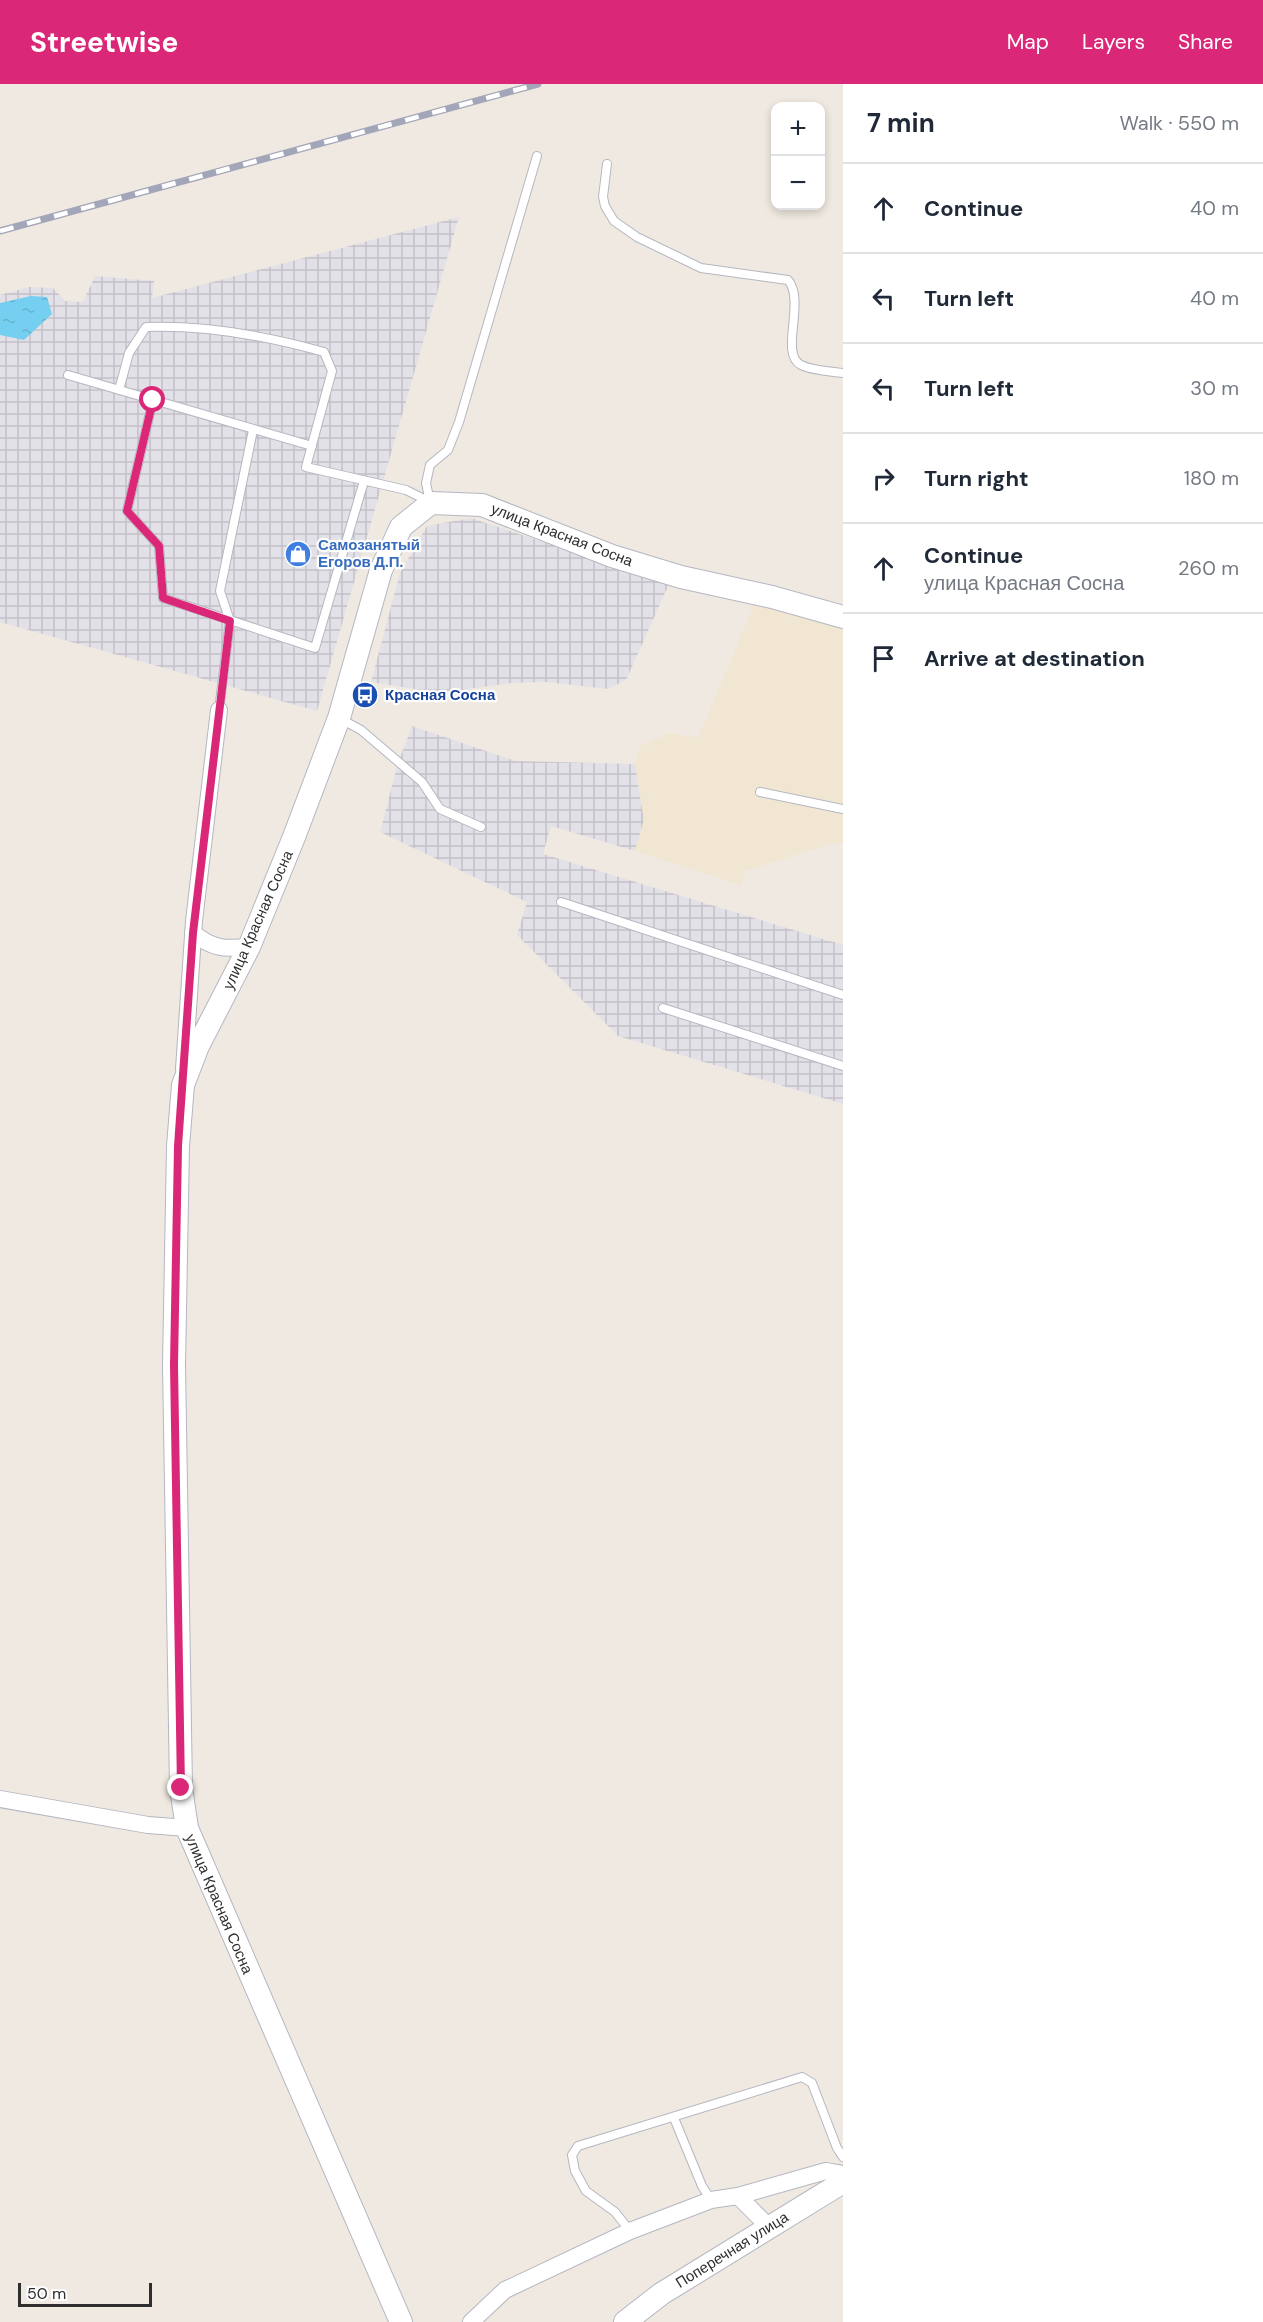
<!DOCTYPE html>
<html lang="en">
<head>
<meta charset="utf-8">
<style>
  :root { --surface:#fff; --page:#f6f6f7; --text:#1f2937; --muted:#747a83; --line:#e0e1e3; --accent:#db2777 }
  body { margin:0; font-family:"DM Sans",sans-serif; background:var(--page); color:var(--text) }
  .controls { position:absolute; right:18px; top:18px; display:grid; overflow:hidden; border-radius:12px; box-shadow:0 3px 9px #0003 }
  .controls button { width:54px; height:54px; display:grid; place-items:center; padding:0; border:0; border-bottom:2px solid var(--line); background:var(--surface); color:var(--text); font:30px sans-serif }
  .scale { position:absolute; left:18px; bottom:15px; width:134px; box-sizing:border-box; padding-left:6px; border:3px solid #2e2e2e; border-top:0; font-size:16px; line-height:21px; white-space:nowrap; color:#2e2e2e; -webkit-text-stroke:4px #fff; paint-order:stroke }
  .stop { position:absolute; width:18px; height:18px; margin:-14px; border:4px solid #db2777; border-radius:50%; background:#fff }
  .stop.end { background:#db2777; border-color:#fff; box-shadow:0 2px 6px #0008 }
  .list { margin:0; padding:0; list-style:none }
  h2 { display:flex; justify-content:space-between; align-items:center; height:78px; margin:0; padding:0 24px; font-size:26px }
  h2 small { font-size:20px; font-weight:400; color:var(--muted) }
  .list li { display:grid; grid-template-columns:39px 1fr auto; gap:18px; align-items:center; box-sizing:border-box; height:90px; padding:0 24px; border-top:2px solid var(--line) }
  .list b { display:block; font-size:22px; white-space:nowrap }
  .list p { margin:0; font-size:20px; white-space:nowrap; color:var(--muted) }
  .list em { font-size:20px; font-style:normal; color:var(--muted) }
  .icon { flex:none; width:33px; height:33px; fill:none; stroke:currentColor; stroke-width:2; stroke-linecap:round; stroke-linejoin:round }
  .map { position:relative; flex:none; width:843px; height:2238px; overflow:hidden }
  header { display:flex; align-items:center; gap:36px; box-sizing:border-box; height:84px; padding:0 30px; background:var(--accent); color:#fff }
  header strong { font-size:28px }
  nav { display:flex; gap:33px; margin-inline-start:auto; font-size:21px }
  main { display:flex }
  aside { flex:1; background:var(--surface) }
  .map>svg:first-child { display:block }
  .industrial { fill:url(#industrial-grid) }
  .education { fill:#f0e6d1 }
  .water { fill:url(#water-ripples) }
  .lines { fill:none; stroke-linecap:round; stroke-linejoin:round }
  .lane-casing { stroke:#b4b7c1; stroke-width:10 }
  .street-casing { stroke:#b4b7c1; stroke-width:18 }
  .secondary-casing { stroke:#b4b7c1; stroke-width:24 }
  .lane { stroke:#fff; stroke-width:8 }
  .street { stroke:#fff; stroke-width:16 }
  .secondary { stroke:#fff; stroke-width:22 }
  .rail-casing { stroke:#a3a6b8; stroke-width:7 }
  .rail { stroke:#fff; stroke-width:4.5; stroke-dasharray:14; stroke-linecap:butt }
  .route { stroke:#db2777; stroke-width:8 }
  .labels { text-anchor:middle; dominant-baseline:central; stroke-width:4.5; stroke-linejoin:round; paint-order:stroke }
  .street-label { font-size:15px; fill:#2e2e2e; stroke:#fff }
  .shop-label { font-size:15px; font-weight:bold; fill:#366cbe; stroke:#fff; text-anchor:start }
  .transit-label { font-size:15px; font-weight:bold; fill:#164399; stroke:#fff; text-anchor:start }
</style>
</head>
<body>
<header>
<strong>Streetwise</strong>
<nav><a>Map</a><a>Layers</a><a>Share</a></nav>
</header>
<main>
<div class="map">
<svg width="843" height="2238" viewBox="0 0 843 2238">
  <defs>
    <pattern id="industrial-grid" width="8" height="8" patternUnits="userSpaceOnUse" patternTransform="scale(1.5)"><rect width="8" height="8" fill="#e3e1e8"/><path d="M0 4h8M4 0v8" fill="none" stroke="#c3c1c7"/></pattern>
    <pattern id="water-ripples" width="26" height="14" patternUnits="userSpaceOnUse" patternTransform="scale(1.5)"><rect width="26" height="14" fill="#75cff0"/><path d="M2 4q2-2 4 0t4 0M15 11q2-2 4 0t4 0" fill="none" stroke="#66b2ce"/></pattern>
  </defs>
  <rect width="100%" height="100%" fill="#efe9e1"/>
  <g class="industrial">
    <path d="M 459,133 L 317,627 L 0,538 L 0,211 L 29,203 L 53,204 L 65,217 L 83,218 L 95,192 L 154,197 L 152,214 Z"/>
    <path d="M 471,434 L 669,500 L 626,596 L 608,605 L 545,598 L 512,599 L 439,609 L 371,598 L 400,489 L 427,442 Z"/>
    <path d="M 412,642 L 515,677 L 635,680 L 644,736 L 635,767 L 551,742 L 543,770 L 843,861 L 843,1020 L 618,952 L 517,851 L 527,818 L 380,748 L 398,679 Z"/>
  </g>
  <path class="education" d="M 756,517 L 843,542 L 843,759 L 833,759 L 745,787 L 741,801 L 635,767 L 644,736 L 635,680 L 641,661 L 670,649 L 698,654 Z"/>
  <path class="water" d="M 31,212 L 47,213 L 52,230 L 24,256 L 0,251 L 0,219 Z"/>
  <g class="lines">
    <defs>
      <g id="lane">
        <path d="M 607,80 L 603,113 L 605,122 L 614,137 L 637,153 L 701,184 L 788,196 C 806,217 779,270 801,281 C 813,287 830,287 843,289"/>
        <path d="M 68,291 L 312,362"/>
        <path d="M 119,306 L 129,269 L 146,243 C 205,241 267,252 324,268 L 332,287 L 306,383 L 406,406 L 428,417"/>
        <path d="M 153,316 L 127,427 L 159,462 L 163,514 L 315,564 L 364,397"/>
        <path d="M 430,418 L 426,399 L 430,381 L 448,366 L 459,338 L 537,72"/>
        <path d="M 219,626 L 230,537 L 220,507 L 253,346"/>
        <path d="M 339,634 L 361,646 L 422,698 L 440,725 L 481,743"/>
        <path d="M 760,708 L 843,725"/>
        <path d="M 561,818 L 843,911"/>
        <path d="M 663,924 L 843,982"/>
        <path d="M 674,2034 L 702,2102 L 711,2116"/>
        <path d="M 630,2147 L 615,2128 L 586,2107 L 575,2087 L 572,2071 L 578,2062 L 802,1993 L 812,1999 L 837,2064 L 843,2073"/>
      </g>
      <g id="street">
        <path d="M 193,849 C 213,865 224,865 249,863"/>
        <path d="M 184,985 L 194,837 L 219,626"/>
        <path d="M 0,1715 L 148,1741 L 187,1744"/>
        <path d="M 738,2112 L 769,2143"/>
        <path d="M 471,2238 L 505,2206 L 630,2147 L 711,2116 L 738,2112 L 826,2087 L 843,2090"/>
      </g>
      <g id="secondary">
        <path d="M 401,2238 L 187,1744 L 181,1704 L 174,1281 L 178,1062 L 183,1001 L 198,962 L 249,863 L 294,753 L 339,634 L 381,486 L 401,443 L 431,419 L 482,421 L 612,472 L 681,493 L 772,513 L 843,533"/>
        <path d="M 625,2238 L 661,2210 L 843,2098"/>
      </g>
    </defs>
    <use href="#lane" class="lane-casing"/>
    <use href="#street" class="street-casing"/>
    <use href="#secondary" class="secondary-casing"/>
    <use href="#lane" class="lane"/>
    <use href="#street" class="street"/>
    <use href="#secondary" class="secondary"/>
    <defs>
      <path id="rail" d="M 0,147 L 538,0"/>
    </defs>
    <use href="#rail" class="rail-casing"/>
    <use href="#rail" class="rail"/>
  </g>
  <g class="lines">
    <path class="route" d="M 153,316 L 127,427 L 159,462 L 163,514 L 230,537 L 193,849 L 178,1062 L 174,1281 L 181,1704"/>
  </g>
  <defs>
    <symbol id="shop-disc" viewBox="-11 -11 22 22"><circle r="9.5" fill="#3f7fe0" stroke="#fff"/><path d="M-5-2.5h2.3a2.7 3.5 0 0 1 5.4 0H5L5.5 6h-11ZM-1.5-2.5h3a1.5 2.3 0 0 0-3 0Z" fill="#fff"/></symbol>
    <symbol id="bus-disc" viewBox="-11 -11 22 22"><circle r="9.5" fill="#1a4fb4" stroke="#fff"/><path d="M-5-6H5V4H4V6H2V4H-2V6H-4V4H-5ZM-3.5-4V0h7V-4ZM-3.5 1.2v1.5H-2V1.2ZM2 1.2v1.5H3.5V1.2Z" fill="#fff"/></symbol>
  </defs>
  <g fill-rule="evenodd">
    <use href="#shop-disc" x="283" y="455" width="30" height="30"/>
    <use href="#bus-disc" x="350" y="596" width="30" height="30"/>
  </g>
  <g class="labels">
    <g class="street-label">
      <text transform="translate(562 451) rotate(21)">улица Красная Сосна</text>
      <text transform="translate(258 836) rotate(-66)">улица Красная Сосна</text>
      <text transform="translate(219 1820) rotate(67)">улица Красная Сосна</text>
      <text transform="translate(732 2166) rotate(-32)">Поперечная улица</text>
    </g>
    <g class="shop-label">
      <text x="318" y="461">Самозанятый<tspan x="318" dy="17">Егоров Д.П.</tspan></text>
    </g>
    <g class="transit-label">
      <text x="385" y="611">Красная Сосна</text>
    </g>
  </g>
</svg>
<div class="controls">
<button>+</button>
<button>−</button>
</div>
<div class="scale">50 m</div>
<div class="stop" style="left:153px;top:316px"></div>
<div class="stop end" style="left:181px;top:1704px"></div>
</div>
<aside>
<h2>7 min<small>Walk · 550 m</small></h2>
<ul class="list">
<li><svg class="icon" aria-label="ahead" viewBox="0 0 24 24"><path d="M12 20V5M6 11l6-6 6 6"/></svg><div><b>Continue</b></div><em>40 m</em></li>
<li><svg class="icon" aria-label="left" viewBox="0 0 24 24"><path d="M17 20v-9H6M10 6l-5 5 5 5"/></svg><div><b>Turn left</b></div><em>40 m</em></li>
<li><svg class="icon" aria-label="left" viewBox="0 0 24 24"><path d="M17 20v-9H6M10 6l-5 5 5 5"/></svg><div><b>Turn left</b></div><em>30 m</em></li>
<li><svg class="icon" aria-label="right" viewBox="0 0 24 24"><path d="M7 20v-9h11M14 6l5 5-5 5"/></svg><div><b>Turn right</b></div><em>180 m</em></li>
<li><svg class="icon" aria-label="ahead" viewBox="0 0 24 24"><path d="M12 20V5M6 11l6-6 6 6"/></svg><div><b>Continue</b><p>улица Красная Сосна</p></div><em>260 m</em></li>
<li><svg class="icon" aria-label="arrive" viewBox="0 0 24 24"><path d="M6 21V4h12l-3 4 3 4H6"/></svg><div><b>Arrive at destination</b></div></li>
</ul>
</aside>
</main>
</body>
</html>
